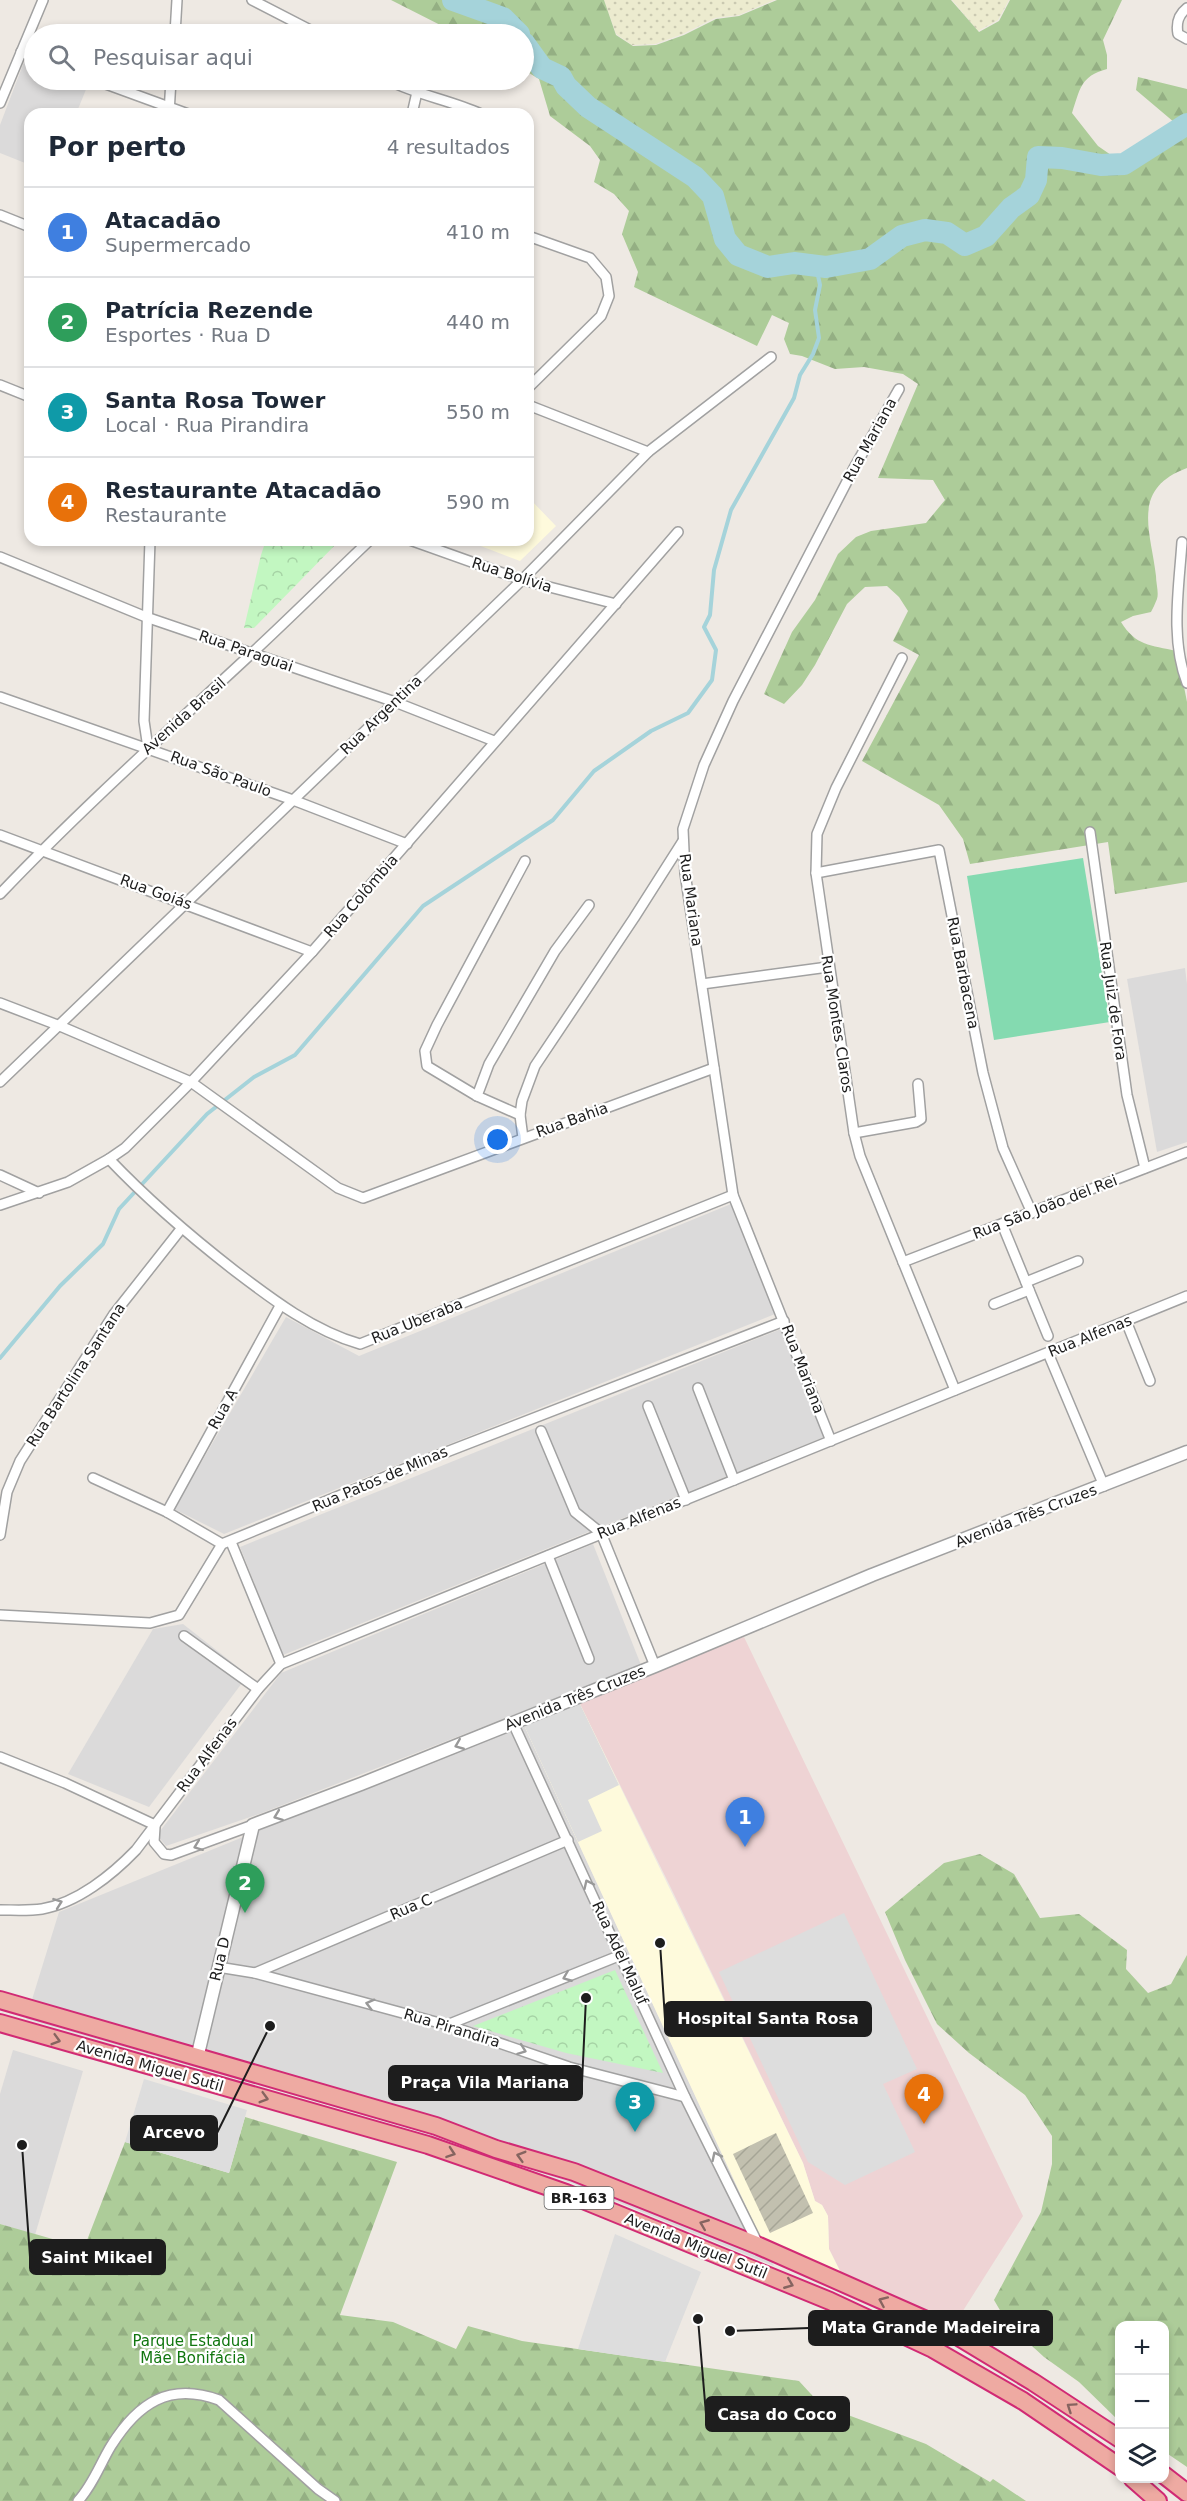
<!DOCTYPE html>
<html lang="pt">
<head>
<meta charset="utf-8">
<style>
  :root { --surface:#fff; --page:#f2f2f3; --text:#1f2937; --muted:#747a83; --line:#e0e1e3; --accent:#7c3aed }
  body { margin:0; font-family:"DejaVu Sans",sans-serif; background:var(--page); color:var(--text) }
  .controls { position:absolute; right:18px; bottom:18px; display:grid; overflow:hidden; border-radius:12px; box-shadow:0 3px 9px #0003 }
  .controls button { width:54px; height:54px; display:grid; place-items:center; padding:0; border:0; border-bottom:2px solid var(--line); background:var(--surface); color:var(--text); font:30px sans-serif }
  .you { position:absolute; left:498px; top:1140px; width:21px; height:21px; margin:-15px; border:4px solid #fff; border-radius:50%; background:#1a73e8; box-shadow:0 0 0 9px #1a73e833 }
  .badge { display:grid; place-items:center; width:39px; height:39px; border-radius:50%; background:var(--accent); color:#fff; font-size:20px; font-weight:700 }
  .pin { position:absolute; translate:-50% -50px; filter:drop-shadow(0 2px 3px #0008) }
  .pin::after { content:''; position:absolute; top:32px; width:21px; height:18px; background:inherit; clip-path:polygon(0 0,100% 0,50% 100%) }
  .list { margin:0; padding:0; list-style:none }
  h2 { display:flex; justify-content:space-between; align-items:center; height:78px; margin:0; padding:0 24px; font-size:26px }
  h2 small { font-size:20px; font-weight:400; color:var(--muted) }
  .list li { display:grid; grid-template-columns:39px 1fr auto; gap:18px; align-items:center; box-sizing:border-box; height:90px; padding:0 24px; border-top:2px solid var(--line) }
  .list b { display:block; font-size:22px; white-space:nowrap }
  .list p { margin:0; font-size:20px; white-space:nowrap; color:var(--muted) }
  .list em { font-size:20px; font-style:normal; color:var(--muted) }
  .icon { flex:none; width:33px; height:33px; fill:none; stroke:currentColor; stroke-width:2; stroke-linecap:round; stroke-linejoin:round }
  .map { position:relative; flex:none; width:1187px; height:2501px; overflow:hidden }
  .search { position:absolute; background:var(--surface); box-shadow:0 3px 9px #0003; left:24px; top:24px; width:510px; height:66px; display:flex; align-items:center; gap:15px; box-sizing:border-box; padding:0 21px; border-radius:33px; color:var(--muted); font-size:22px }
  .panel { position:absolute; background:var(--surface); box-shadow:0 3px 9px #0003; left:24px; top:108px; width:510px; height:438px; border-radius:18px }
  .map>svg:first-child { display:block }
  .residential { fill:#dbdada }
  .commercial { fill:#eed3d4 }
  .education { fill:#fefadc }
  .construction { fill:url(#construction-furrows) }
  .farmland { fill:url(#farmland-dots) }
  .forest { fill:url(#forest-firs) }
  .park { fill:url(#park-crowns) }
  .pitch { fill:#84dab0 }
  .parking { fill:#ddd }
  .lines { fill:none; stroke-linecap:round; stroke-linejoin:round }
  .stream { stroke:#a5d3da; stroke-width:4 }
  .river { stroke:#a5d3da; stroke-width:22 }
  .minor-casing { stroke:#a1a1a1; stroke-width:12 }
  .tertiary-casing { stroke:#a1a1a1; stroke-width:15 }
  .trunk-casing { stroke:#d12a74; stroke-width:20 }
  .minor { stroke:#fff; stroke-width:9 }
  .tertiary { stroke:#fff; stroke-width:12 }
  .trunk { stroke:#eeaaa2; stroke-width:16 }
  .oneway { stroke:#999 }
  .oneway2 { stroke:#866460 }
  .labels { text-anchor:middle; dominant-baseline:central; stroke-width:4.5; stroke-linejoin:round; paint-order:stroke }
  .shield { fill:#fff; stroke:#616161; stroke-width:1.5 }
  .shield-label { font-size:14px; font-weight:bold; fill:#1d1d1d }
  .street-label { font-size:15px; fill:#1d1d1d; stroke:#fff }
  .park-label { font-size:15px; fill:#11760f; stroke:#fff }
  .leader { fill:none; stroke:#1d1d1d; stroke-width:2 }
  .callout-dot { fill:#1d1d1d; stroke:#fff; stroke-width:2 }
  .callout { fill:#1d1d1d; stroke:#1d1d1d; stroke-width:2 }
  .callout-label { font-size:16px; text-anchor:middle; font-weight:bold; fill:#fff }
</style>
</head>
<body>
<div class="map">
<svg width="1187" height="2501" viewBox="0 0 1187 2501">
  <defs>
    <pattern id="construction-furrows" width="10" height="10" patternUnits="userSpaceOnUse" patternTransform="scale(1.5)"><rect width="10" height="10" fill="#c2c0af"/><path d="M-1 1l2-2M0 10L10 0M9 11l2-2" fill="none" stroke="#a6a596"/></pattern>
    <pattern id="farmland-dots" width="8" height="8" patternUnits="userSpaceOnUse" patternTransform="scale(1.5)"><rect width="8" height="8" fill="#ecebcf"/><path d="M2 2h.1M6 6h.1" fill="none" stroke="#cac9b1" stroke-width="1.8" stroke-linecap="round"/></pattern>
    <pattern id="forest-firs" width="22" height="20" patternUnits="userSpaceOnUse" patternTransform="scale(1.5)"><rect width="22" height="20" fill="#adcc99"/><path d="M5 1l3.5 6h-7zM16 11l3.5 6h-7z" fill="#94af83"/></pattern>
    <pattern id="park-crowns" width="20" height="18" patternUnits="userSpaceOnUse" patternTransform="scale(1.5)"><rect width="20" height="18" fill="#c2f7c1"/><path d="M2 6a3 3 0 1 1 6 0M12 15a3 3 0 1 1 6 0" fill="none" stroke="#a6d3a5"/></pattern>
  </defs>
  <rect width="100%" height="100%" fill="#eee9e3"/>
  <g class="residential">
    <path d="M 24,62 L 34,66 L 34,80 L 68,80 L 87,87 L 76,114 L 30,114 L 30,165 L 0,153 L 0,125 Z"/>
    <path d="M 1185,968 L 1187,984 L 1187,1142 L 1157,1152 L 1127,979 Z"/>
    <path d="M 731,1204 L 775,1314 L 224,1534 L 174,1509 L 286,1317 L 359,1356 Z"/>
    <path d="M 781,1329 L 824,1437 L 283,1655 L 240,1547 Z"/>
    <path d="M 593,1544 L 641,1665 L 262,1813 L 166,1846 L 157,1835 L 281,1673 Z"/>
    <path d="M 183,1624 L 248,1675 L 149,1807 L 68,1774 L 153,1629 Z"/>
    <path d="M 523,1723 L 774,2266 L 574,2184 L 434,2135 L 26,2019 L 59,1912 Z"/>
    <path d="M 13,2050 L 83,2071 L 35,2235 L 0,2224 L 0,2094 Z"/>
  </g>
  <path class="commercial" d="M 744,1637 L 1023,2216 L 954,2325 L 842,2275 L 829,2249 L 828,2216 L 822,2205 L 815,2201 L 803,2163 L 670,1886 L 579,1702 Z"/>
  <g class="education">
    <path d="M 528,497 L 556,526 L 520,561 L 465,540 L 528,540 Z"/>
    <path d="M 579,1702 L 803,2163 L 815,2201 L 822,2205 L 828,2216 L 829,2249 L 842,2275 L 763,2243 L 523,1723 Z"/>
  </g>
  <path class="construction" d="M 776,2133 L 813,2213 L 770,2233 L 733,2154 Z"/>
  <g class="farmland">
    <path d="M 604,0 L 774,0 L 739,15 L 715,18 L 683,34 L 655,44 L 632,45 L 616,34 Z"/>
    <path d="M 952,0 L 1009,0 L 998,20 L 978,31 Z"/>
  </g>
  <g class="forest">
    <path d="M 391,0 L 604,0 L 616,35 L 633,46 L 656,45 L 684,35 L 716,19 L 739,16 L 777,0 L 951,0 L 979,32 L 999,21 L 1010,0 L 1122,0 L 1103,40 L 1107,55 L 1107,69 C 1080,76 1080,90 1072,113 L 1098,146 L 1124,164 L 1181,128 L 1136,90 L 1138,77 L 1187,89 L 1187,468 C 1130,489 1151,531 1156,576 C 1156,583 1159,593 1157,599 C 1155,604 1153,608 1151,612 L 1133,616 L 1121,622 C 1136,646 1150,645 1177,651 L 1187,702 L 1187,882 L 1115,894 L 1108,842 L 970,864 L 963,839 L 939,805 L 862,761 L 919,655 L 893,641 L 908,611 L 899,597 L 887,586 L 865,587 L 847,604 L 815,665 L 802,685 L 784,704 L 764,694 L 792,632 L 815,600 L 838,554 L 856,537 L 871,531 L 926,523 L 945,500 L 933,480 L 878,478 L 918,384 L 903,374 L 864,367 L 835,369 L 802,356 L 790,354 L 784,339 L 789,323 L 772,315 L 757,346 L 634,287 L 638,272 L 622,234 L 629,211 L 614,194 L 594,182 L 600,160 L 590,146 L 550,116 L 539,79 L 524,70 L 524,34 L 458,34 Z"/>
    <path d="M 980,1854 L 1014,1874 L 1040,1918 L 1079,1914 L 1127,1950 L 1126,1969 L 1148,1993 L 1171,1984 L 1187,1955 L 1187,2467 L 1165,2452 L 1164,2326 L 1120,2326 L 1119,2421 L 1079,2382 L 1044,2357 L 1008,2324 L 994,2300 L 1041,2212 L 1052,2164 L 1052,2136 L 1025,2095 L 969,2053 L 937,2024 L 905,1960 L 885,1912 L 944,1863 Z"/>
    <path d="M 245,2117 L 397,2162 L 340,2315 L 393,2322 L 456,2349 L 468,2326 L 522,2341 L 799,2381 L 821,2405 L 926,2444 L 990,2482 L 993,2479 L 1026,2501 L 0,2501 L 0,2224 L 84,2248 L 125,2142 L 229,2173 Z"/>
  </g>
  <g class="park">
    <path d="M 266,540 L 340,540 L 254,628 L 244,628 L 261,555 Z"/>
    <path d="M 615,1970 L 663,2073 L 566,2053 L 473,2026 Z"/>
  </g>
  <path class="pitch" d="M 1083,858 L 1110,1022 L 994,1040 L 967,876 Z"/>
  <g class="parking">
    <path d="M 579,1702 L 619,1785 L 588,1800 L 602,1831 L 578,1842 L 523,1723 Z"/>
    <path d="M 844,1913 L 917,2069 L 883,2084 L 915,2152 L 845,2185 L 808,2162 L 719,1972 Z"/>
    <path d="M 144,2079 L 247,2110 L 229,2173 L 125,2142 Z"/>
    <path d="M 615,2234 L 701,2272 L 665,2362 L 578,2349 Z"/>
  </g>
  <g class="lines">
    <path class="stream" d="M 0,1358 L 60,1286 L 103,1244 L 119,1209 L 207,1114 L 254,1077 L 295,1055 L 423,906 L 553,820 L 594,771 L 651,731 L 688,713 L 712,680 L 716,650 L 704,627 L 710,615 L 714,570 L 731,510 L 794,398 L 800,375 L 813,354 L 819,338 L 815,310 L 820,285 L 816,266"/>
    <g class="river">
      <path d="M 453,0 L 503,18 L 519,34"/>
      <path d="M 524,43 L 542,68 L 561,77 L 566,86 L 588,107 L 695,177 L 713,196 L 725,239 L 738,255 L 768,267 L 794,263 L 826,267 L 870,259 L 902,236 L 925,230 L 947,233 L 965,245 L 986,236 L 1011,208 L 1029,195 L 1036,180 L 1038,157 L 1062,158 L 1101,165 L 1124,164 L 1187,124"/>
    </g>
    <defs>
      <g id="minor">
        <path d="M 252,0 L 318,34"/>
        <path d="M 1187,8 C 1178,15 1176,23 1178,34 L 1187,39"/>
        <path d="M 175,34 L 177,0"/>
        <path d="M 21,52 L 34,57"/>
        <path d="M 95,80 L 188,114"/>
        <path d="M 388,80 C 417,95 450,100 481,114"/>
        <path d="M 0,103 L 43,0"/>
        <path d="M 169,113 L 171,80"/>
        <path d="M 412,114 L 417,92"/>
        <path d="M 528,136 L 528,137"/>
        <path d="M 0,215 L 30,227"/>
        <path d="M 528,236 L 590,258 L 606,277 L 609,296 L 601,316 L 528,388"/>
        <path d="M 0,385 L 30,397"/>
        <path d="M 528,405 L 648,452"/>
        <path d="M 410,540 L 522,580 L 616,604"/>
        <path d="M 1182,542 C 1179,588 1170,639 1187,683"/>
        <path d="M 0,557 L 146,617 L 395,702 L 494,741"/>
        <path d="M 902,658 L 836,788 L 817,834 L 816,873 L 854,1133 L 860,1156 L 955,1390"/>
        <path d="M 0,697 L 293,800 L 407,844"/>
        <path d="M 148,748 L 144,721 L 150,540"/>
        <path d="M 1090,832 L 1127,1095 L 1145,1168"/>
        <path d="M 0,835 L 312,952"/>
        <path d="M 816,873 L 939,850 L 983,1073 L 1003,1148 L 1032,1213"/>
        <path d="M 0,894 C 80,810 166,733 251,654 C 291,617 330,578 370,540"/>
        <path d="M 702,984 L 828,967"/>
        <path d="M 0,1003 L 60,1026 L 191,1082 L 338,1188 L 363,1198 L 714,1068"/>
        <path d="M 0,1082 L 522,580 L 648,452 L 771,357"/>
        <path d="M 477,1096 L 427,1066 L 425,1051 L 437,1025 L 525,861"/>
        <path d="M 520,1115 L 477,1096 L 489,1064 L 555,951 L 589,905"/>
        <path d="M 854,1133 L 916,1122 L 921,1119 L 918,1084"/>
        <path d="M 523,1138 L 520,1115 L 522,1101 L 535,1066 L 634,918 L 683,841"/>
        <path d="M 109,1159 C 148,1200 190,1236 235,1271 C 273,1300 314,1331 360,1344 L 733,1195"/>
        <path d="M 0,1175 L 39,1193"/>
        <path d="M 0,1205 L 68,1182 L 109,1159 L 125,1148 L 191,1082 L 312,952 L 678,532"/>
        <path d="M 1002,1224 L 1048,1336"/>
        <path d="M 903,1262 L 1187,1152"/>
        <path d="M 1026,1282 L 1078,1261"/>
        <path d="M 994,1304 L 1029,1290"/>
        <path d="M 1126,1321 L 1150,1381"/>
        <path d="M 1048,1353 L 1104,1486"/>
        <path d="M 698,1388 L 734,1480"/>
        <path d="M 648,1406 L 686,1500"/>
        <path d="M 541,1431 L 575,1512 L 601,1533 L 655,1666"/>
        <path d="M 831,1441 L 733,1195 L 685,873 L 683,829 L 704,765 L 733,701 L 854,468 L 899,389"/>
        <path d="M 93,1478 L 167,1512 L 222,1544"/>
        <path d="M 167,1512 L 280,1306"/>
        <path d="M 0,1535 L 7,1492 L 20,1461 L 114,1314 L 181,1229"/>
        <path d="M 231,1542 L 281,1664"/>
        <path d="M 548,1556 L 589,1659"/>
        <path d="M 0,1615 L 150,1623 L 179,1615 L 222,1544 L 431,1458 L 784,1321"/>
        <path d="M 184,1636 L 258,1689"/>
        <path d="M 513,1723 L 685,2097 L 758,2244"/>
        <path d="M 0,1757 L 65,1783 L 155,1825"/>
        <path d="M 155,1827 L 154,1842 L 164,1854 L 171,1855 L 253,1825"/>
        <path d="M 0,1910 C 14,1910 29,1911 42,1909 C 77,1903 112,1875 136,1850 L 258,1689 L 281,1664 L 1187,1296"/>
        <path d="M 218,1967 L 255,1973 L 447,2025 L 569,2067 L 685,2097"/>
        <path d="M 255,1973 L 568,1840"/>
        <path d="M 447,2025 L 621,1955"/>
        <path d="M 78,2501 C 93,2485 100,2464 111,2446 C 138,2403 169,2382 219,2400 L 318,2489 L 335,2501"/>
      </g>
      <path id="tertiary" d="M 197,2058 L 253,1825 L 361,1784 L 655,1666 L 872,1575 L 1187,1452"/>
      <g id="trunk">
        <path d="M 0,2000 L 436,2126 L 496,2149 L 574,2172 L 759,2246 L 942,2327 L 1033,2382 L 1120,2439"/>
        <path d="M 0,2023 L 428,2145 L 566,2193 L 830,2301 L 933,2349 L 1023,2401 L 1120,2467"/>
        <path d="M 1164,2475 L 1187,2493"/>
        <path d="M 1132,2478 L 1158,2501"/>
      </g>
    </defs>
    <use href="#minor" class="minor-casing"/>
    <use href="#tertiary" class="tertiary-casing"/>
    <use href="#trunk" class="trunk-casing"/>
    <use href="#minor" class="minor"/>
    <use href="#tertiary" class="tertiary"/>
    <use href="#trunk" class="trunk"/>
  </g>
  <defs><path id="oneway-chevron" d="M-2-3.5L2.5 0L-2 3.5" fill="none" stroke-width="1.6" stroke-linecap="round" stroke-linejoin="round" transform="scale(1.5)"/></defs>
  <g class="oneway">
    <use href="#oneway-chevron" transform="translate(459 1745) rotate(158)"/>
    <use href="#oneway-chevron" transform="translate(278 1816) rotate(159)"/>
    <use href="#oneway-chevron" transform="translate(198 1846) rotate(159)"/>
    <use href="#oneway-chevron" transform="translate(588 1884) rotate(-115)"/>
    <use href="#oneway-chevron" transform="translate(58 1903) rotate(-20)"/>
    <use href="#oneway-chevron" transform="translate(567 1977) rotate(158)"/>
    <use href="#oneway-chevron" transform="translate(370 2004) rotate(-165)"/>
    <use href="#oneway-chevron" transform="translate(522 2050) rotate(20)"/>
    <use href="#oneway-chevron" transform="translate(716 2156) rotate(-116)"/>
  </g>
  <g class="oneway2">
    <use href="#oneway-chevron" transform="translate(56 2040) rotate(16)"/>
    <use href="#oneway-chevron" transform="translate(264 2098) rotate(16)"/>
    <use href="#oneway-chevron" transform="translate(451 2153) rotate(19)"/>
    <use href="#oneway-chevron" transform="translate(521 2156) rotate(-164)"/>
    <use href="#oneway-chevron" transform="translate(704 2224) rotate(-158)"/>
    <use href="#oneway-chevron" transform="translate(789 2284) rotate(22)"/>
    <use href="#oneway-chevron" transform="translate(883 2301) rotate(-156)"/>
    <use href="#oneway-chevron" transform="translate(1071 2407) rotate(-146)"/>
  </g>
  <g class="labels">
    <rect class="shield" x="544.5" y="2187" width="69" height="22" rx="4.5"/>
    <g class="shield-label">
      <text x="579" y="2198">BR-163</text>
    </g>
    <g class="street-label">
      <text transform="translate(870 440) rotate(-61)">Rua Mariana</text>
      <text transform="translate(512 575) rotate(18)">Rua Bolívia</text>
      <text transform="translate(246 651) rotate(19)">Rua Paraguai</text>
      <text transform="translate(381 715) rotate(-44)">Rua Argentina</text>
      <text transform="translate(184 716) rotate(-42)">Avenida Brasil</text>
      <text transform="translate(221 774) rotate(20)">Rua São Paulo</text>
      <text transform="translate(156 892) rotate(20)">Rua Goiás</text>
      <text transform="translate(361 896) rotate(-49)">Rua Colômbia</text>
      <text transform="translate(691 900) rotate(82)">Rua Mariana</text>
      <text transform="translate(963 973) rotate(79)">Rua Barbacena</text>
      <text transform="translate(1113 1001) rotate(82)">Rua Juiz de Fora</text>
      <text transform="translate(837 1024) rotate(81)">Rua Montes Claros</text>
      <text transform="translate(572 1120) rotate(-20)">Rua Bahia</text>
      <text transform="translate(1045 1207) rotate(-21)">Rua São João del Rei</text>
      <text transform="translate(417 1321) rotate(-22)">Rua Uberaba</text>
      <text transform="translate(1090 1336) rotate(-22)">Rua Alfenas</text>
      <text transform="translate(803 1369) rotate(69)">Rua Mariana</text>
      <text transform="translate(76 1375) rotate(-57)">Rua Bartolina Santana</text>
      <text transform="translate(223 1409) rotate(-61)">Rua A</text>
      <text transform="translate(380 1479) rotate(-23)">Rua Patos de Minas</text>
      <text transform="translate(1026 1516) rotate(-21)">Avenida Três Cruzes</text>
      <text transform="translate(639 1518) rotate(-22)">Rua Alfenas</text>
      <text transform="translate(575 1698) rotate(-22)">Avenida Três Cruzes</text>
      <text transform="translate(207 1755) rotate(-53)">Rua Alfenas</text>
      <text transform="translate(411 1907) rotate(-23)">Rua C</text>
      <text transform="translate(620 1953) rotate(65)">Rua Adel Maluf</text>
      <text transform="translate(220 1959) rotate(-77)">Rua D</text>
      <text transform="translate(452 2028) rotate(17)">Rua Pirandira</text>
      <text transform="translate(150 2066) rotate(16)">Avenida Miguel Sutil</text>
      <text transform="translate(696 2246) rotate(22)">Avenida Miguel Sutil</text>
    </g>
    <g class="park-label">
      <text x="193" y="2341">Parque Estadual<tspan x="193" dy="17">Mãe Bonifácia</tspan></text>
    </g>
  </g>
  <path class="leader" d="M660 1943L665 2019M586 1998L582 2083M270 2026L217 2133M22 2145L30 2257M730 2331L809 2328M698 2319L706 2414"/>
  <g class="callout-dot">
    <circle cx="660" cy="1943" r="6"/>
    <circle cx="586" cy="1998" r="6"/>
    <circle cx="270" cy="2026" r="6"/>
    <circle cx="22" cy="2145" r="6"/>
    <circle cx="730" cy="2331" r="6"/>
    <circle cx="698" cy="2319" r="6"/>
  </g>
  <g class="callout">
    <rect x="665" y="2002" width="206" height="34" rx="6"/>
    <rect x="389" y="2066" width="193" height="34" rx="6"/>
    <rect x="131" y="2116" width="86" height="34" rx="6"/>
    <rect x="30" y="2240" width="135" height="34" rx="6"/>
    <rect x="809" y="2311" width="243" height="34" rx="6"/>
    <rect x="706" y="2397" width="143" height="34" rx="6"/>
  </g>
  <g class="callout-label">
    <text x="768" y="2024">Hospital Santa Rosa</text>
    <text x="485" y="2088">Praça Vila Mariana</text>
    <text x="174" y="2138">Arcevo</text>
    <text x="97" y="2263">Saint Mikael</text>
    <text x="931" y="2333">Mata Grande Madeireira</text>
    <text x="777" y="2420">Casa do Coco</text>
  </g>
</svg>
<div class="controls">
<button>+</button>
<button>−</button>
<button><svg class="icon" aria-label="layers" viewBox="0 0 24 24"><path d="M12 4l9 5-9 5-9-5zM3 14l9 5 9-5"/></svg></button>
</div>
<div class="you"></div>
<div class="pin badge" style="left:745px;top:1847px;background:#3f7fe0">1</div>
<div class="pin badge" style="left:245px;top:1913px;background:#2e9e5b">2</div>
<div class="pin badge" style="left:635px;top:2132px;background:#0f9aa8">3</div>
<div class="pin badge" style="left:924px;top:2124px;background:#e8710a">4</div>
<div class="search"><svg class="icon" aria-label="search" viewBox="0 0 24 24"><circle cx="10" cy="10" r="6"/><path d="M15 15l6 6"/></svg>Pesquisar aqui</div>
<section class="panel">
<h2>Por perto<small>4 resultados</small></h2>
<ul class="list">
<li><span class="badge" style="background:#3f7fe0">1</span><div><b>Atacadão</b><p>Supermercado</p></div><em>410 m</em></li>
<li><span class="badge" style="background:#2e9e5b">2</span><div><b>Patrícia Rezende</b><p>Esportes · Rua D</p></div><em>440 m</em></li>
<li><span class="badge" style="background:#0f9aa8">3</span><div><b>Santa Rosa Tower</b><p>Local · Rua Pirandira</p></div><em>550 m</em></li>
<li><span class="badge" style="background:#e8710a">4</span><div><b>Restaurante Atacadão</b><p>Restaurante</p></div><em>590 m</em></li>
</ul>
</section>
</div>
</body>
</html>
